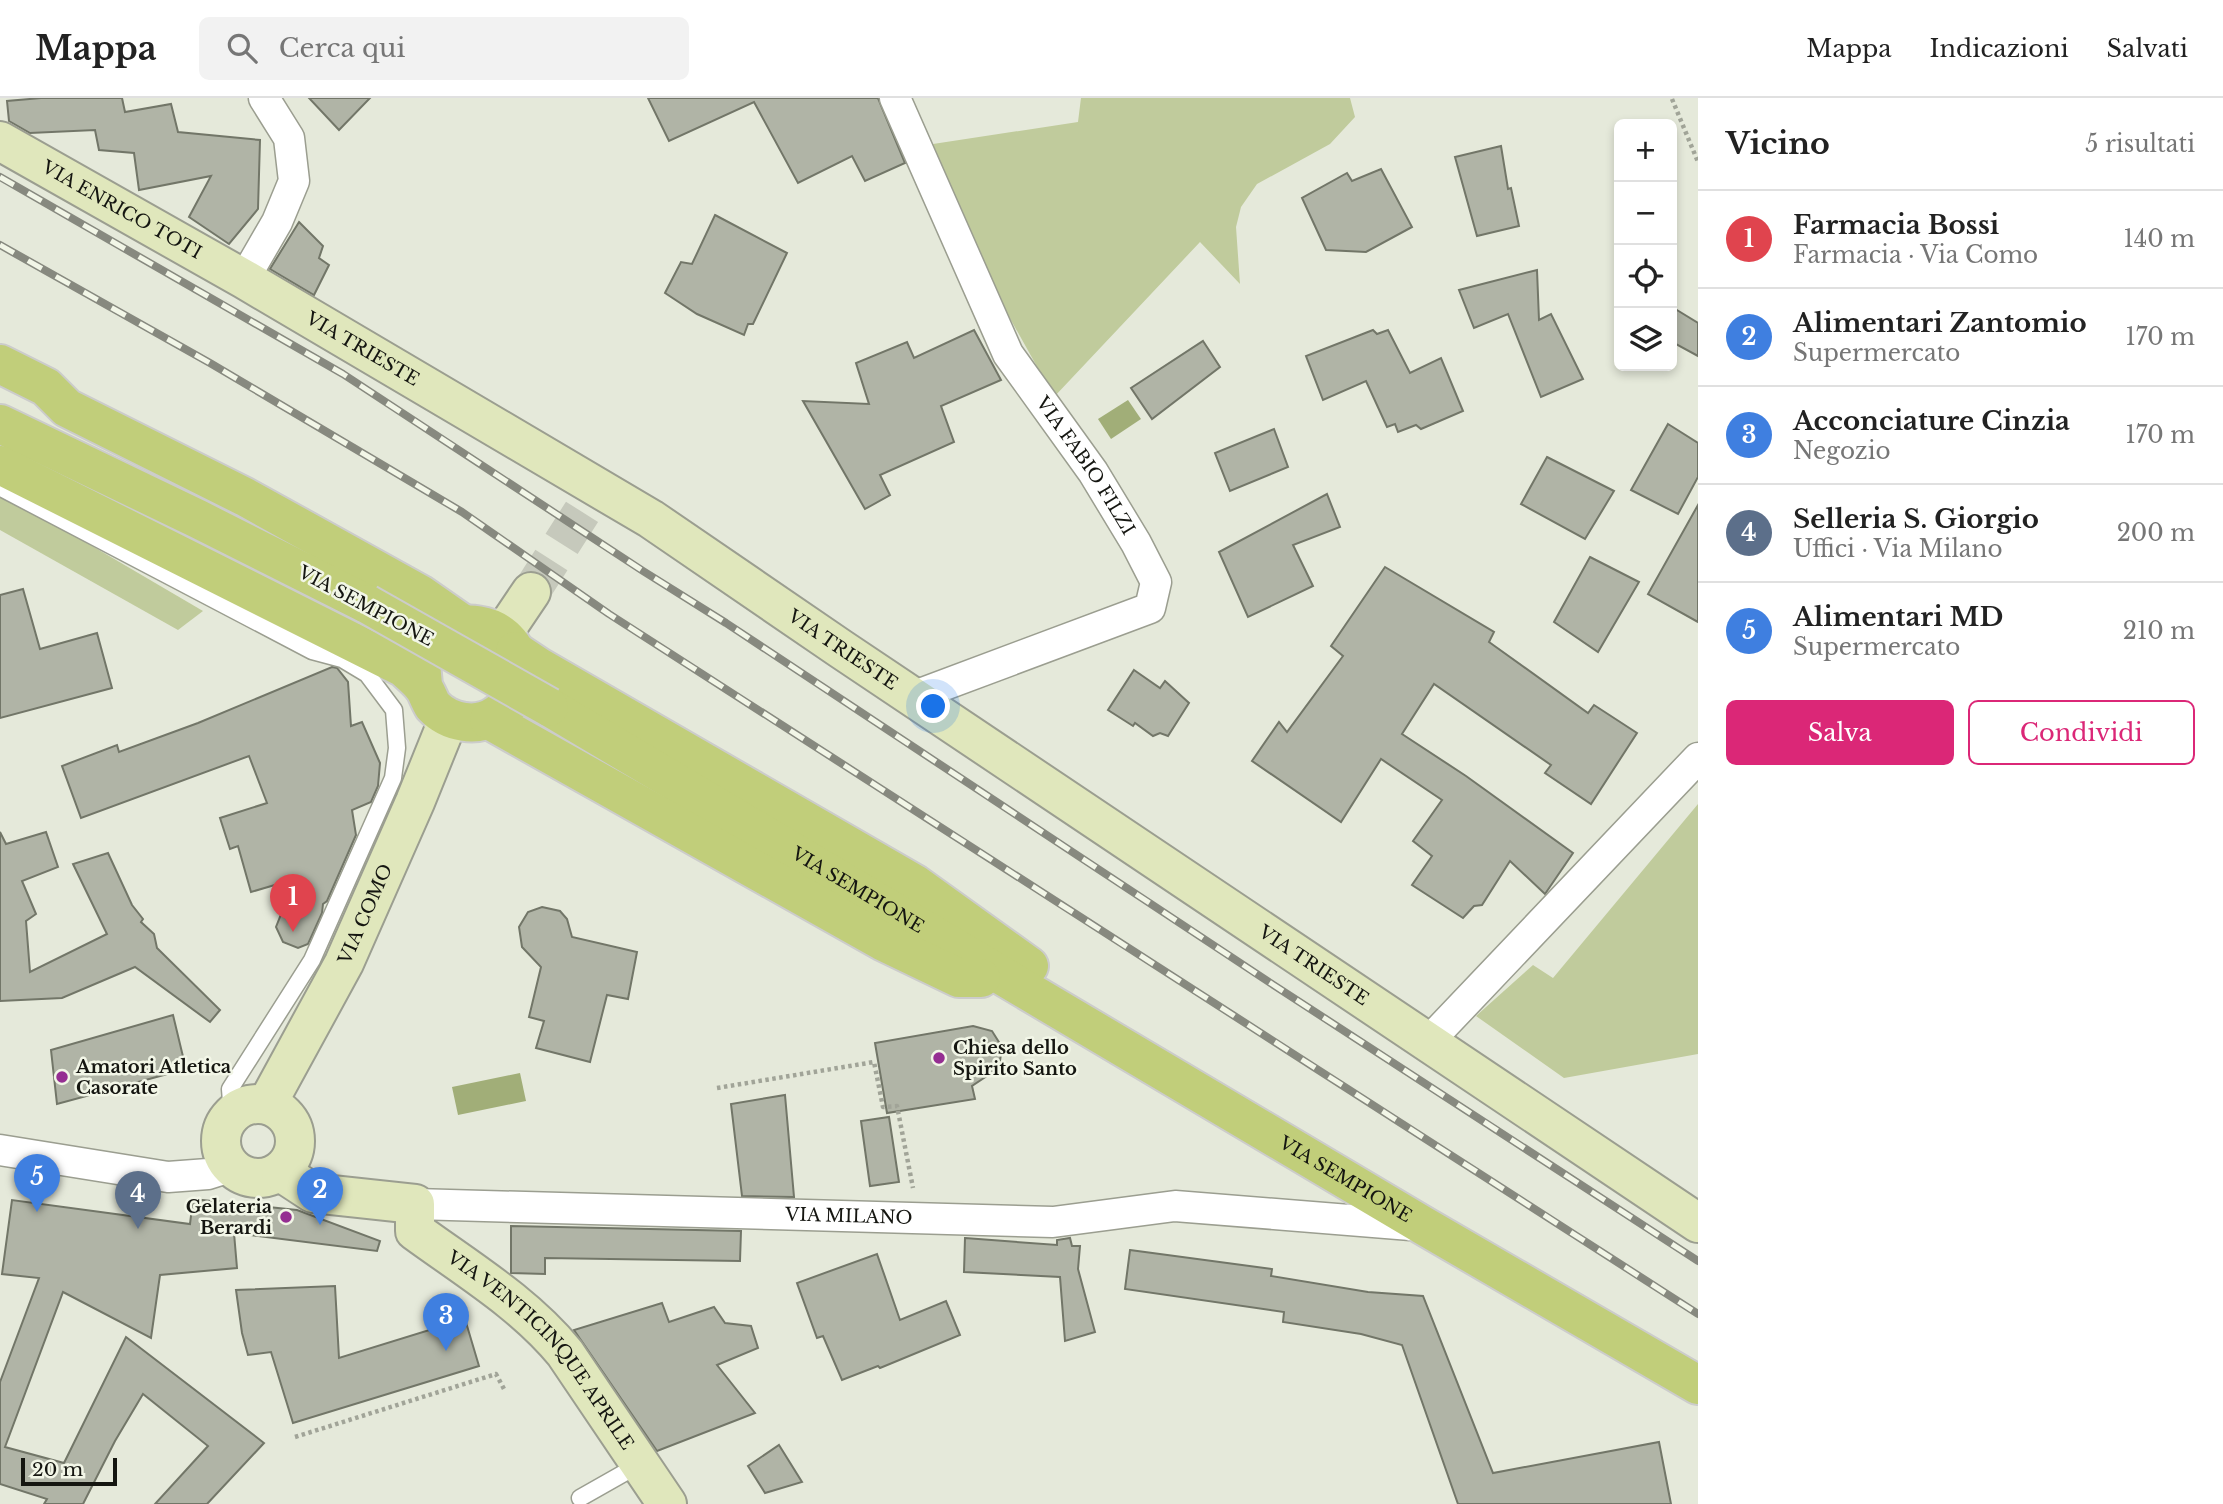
<!DOCTYPE html>
<html lang="it">
<head>
<meta charset="utf-8">
<style>
  :root { --surface:#fff; --page:#f2f2f2; --text:#222; --muted:#767676; --line:#e0e0e0; --accent:#db2777 }
  body { margin:0; font-family:"Libre Baskerville",serif; background:var(--page); color:var(--text) }
  .controls { position:absolute; right:21px; top:21px; display:grid; overflow:hidden; border-radius:10px; box-shadow:0 4px 10px #0003 }
  .controls button { width:63px; height:63px; display:grid; place-items:center; padding:0; border:0; border-bottom:2px solid var(--line); background:var(--surface); color:var(--text); font:35px sans-serif }
  .scale { position:absolute; left:21px; bottom:18px; width:96px; box-sizing:border-box; padding-left:7px; border:4px solid #151611; border-top:0; font-size:19px; line-height:24px; white-space:nowrap; color:#151611; -webkit-text-stroke:5px #f2f6e7; paint-order:stroke }
  .you { position:absolute; left:934px; top:609px; width:24px; height:24px; margin:-18px; border:5px solid #fff; border-radius:50%; background:#1a73e8; box-shadow:0 0 0 10px #1a73e833 }
  .badge { display:grid; place-items:center; width:46px; height:46px; border-radius:50%; background:var(--accent); color:#fff; font-size:23px; font-weight:700 }
  .pin { position:absolute; translate:-50% -58px; filter:drop-shadow(0 2px 4px #0008) }
  .pin::after { content:''; position:absolute; top:37px; width:24px; height:21px; background:inherit; clip-path:polygon(0 0,100% 0,50% 100%) }
  .list { margin:0; padding:0; list-style:none }
  h2 { display:flex; justify-content:space-between; align-items:center; height:91px; margin:0; padding:0 28px; font-size:30px }
  h2 small { font-size:23px; font-weight:400; color:var(--muted) }
  .list li { display:grid; grid-template-columns:46px 1fr auto; gap:21px; align-items:center; box-sizing:border-box; height:98px; padding:0 28px; border-top:2px solid var(--line) }
  .list b { display:block; font-size:26px; white-space:nowrap }
  .list p { margin:0; font-size:23px; white-space:nowrap; color:var(--muted) }
  .list em { font-size:23px; font-style:normal; color:var(--muted) }
  .actions { display:flex; gap:14px; padding:21px 28px }
  .actions a { flex:1; padding:16px 0; border:2px solid var(--accent); border-radius:10px; text-align:center; font-size:24px; color:var(--accent) }
  .actions .main { background:var(--accent); color:#fff }
  .icon { flex:none; width:38px; height:38px; fill:none; stroke:currentColor; stroke-width:2; stroke-linecap:round; stroke-linejoin:round }
  .map { position:relative; flex:none; width:1698px; height:1406px; overflow:hidden }
  header { display:flex; align-items:center; gap:42px; box-sizing:border-box; height:98px; padding:0 35px; background:var(--surface); border-bottom:2px solid var(--line) }
  header strong { font-size:33px }
  nav { display:flex; gap:38px; margin-inline-start:auto; font-size:24px }
  .search { width:490px; height:63px; background:var(--page); display:flex; align-items:center; gap:18px; box-sizing:border-box; padding:0 24px; border-radius:10px; color:var(--muted); font-size:26px }
  main { display:flex }
  aside { flex:1; background:var(--surface) }
  .map>svg:first-child { display:block }
  .green { fill:#c0cb9c }
  .water { fill:#a1ae78 }
  .building { fill:#b0b4a6; stroke:#727668; stroke-width:2 }
  .lines { fill:none; stroke-linecap:round; stroke-linejoin:round }
  .secondary-tunnel { stroke:#c6c9bc; stroke-width:38; stroke-dasharray:38 19; stroke-linecap:butt }
  .lane-casing { stroke:#9b9e90; stroke-width:19 }
  .street-casing { stroke:#9b9e90; stroke-width:33 }
  .secondary-casing { stroke:#9b9e90; stroke-width:42 }
  .primary-casing { stroke:#cccccb; stroke-width:42 }
  .path { stroke:#a1a498; stroke-width:4.5; stroke-dasharray:3.5 3.5; stroke-linecap:butt }
  .lane { stroke:#fff; stroke-width:16 }
  .street { stroke:#fff; stroke-width:30 }
  .secondary { stroke:#e0e7bc; stroke-width:38 }
  .primary { stroke:#c1ce7a; stroke-width:38 }
  .rail-casing { stroke:#87897f; stroke-width:8 }
  .rail { stroke:#f2f6e7; stroke-width:5; stroke-dasharray:16; stroke-linecap:butt }
  .primary-bridge-casing { stroke:#cccccb; stroke-width:42; stroke-linecap:butt }
  .primary-bridge { stroke:#c1ce7a; stroke-width:38 }
  .poi-dot { fill:#952e92; stroke:#f2f6e7; stroke-width:2.5 }
  .labels { text-anchor:middle; dominant-baseline:central; stroke-width:5; stroke-linejoin:round; paint-order:stroke }
  .street-label { font-size:18px; fill:#151611; stroke:#f2f6e7 }
  .poi-label { font-size:18px; font-weight:bold; fill:#151611; stroke:#f2f6e7; text-anchor:start }
</style>
</head>
<body>
<header>
<strong>Mappa</strong>
<div class="search"><svg class="icon" aria-label="search" viewBox="0 0 24 24"><circle cx="10" cy="10" r="6"/><path d="M15 15l6 6"/></svg>Cerca qui</div>
<nav><a>Mappa</a><a>Indicazioni</a><a>Salvati</a></nav>
</header>
<main>
<div class="map">
<svg width="1698" height="1406" viewBox="0 0 1698 1406">
  <rect width="100%" height="100%" fill="#e5e9da"/>
  <g class="green">
    <path d="M 1081,0 L 1350,0 L 1355,19 L 1330,46 L 1257,86 L 1241,109 L 1236,129 L 1240,186 L 1200,144 L 1054,299 L 993,190 L 933,46 L 1078,24 Z"/>
    <path d="M 0,394 L 203,513 L 178,532 L 0,432 Z"/>
    <path d="M 1698,706 L 1698,956 L 1564,980 L 1476,918 L 1533,867 L 1553,880 Z"/>
  </g>
  <g class="water">
    <path d="M 1128,302 L 1141,321 L 1111,341 L 1098,321 Z"/>
    <path d="M 520,975 L 526,1003 L 458,1017 L 452,989 Z"/>
  </g>
  <g class="building">
    <path d="M 41,0 L 122,0 L 125,14 L 171,6 L 178,34 L 260,42 L 258,111 L 229,146 L 189,119 L 211,78 L 139,92 L 134,55 L 99,52 L 95,32 L 30,35 L 9,23 L 7,3 Z"/>
    <path d="M 309,0 L 370,0 L 339,32 Z"/>
    <path d="M 648,0 L 878,0 L 905,65 L 865,83 L 852,58 L 798,85 L 754,4 L 669,43 Z"/>
    <path d="M 1501,48 L 1508,91 L 1511,90 L 1519,128 L 1477,138 L 1455,59 Z"/>
    <path d="M 1381,71 L 1412,129 L 1366,154 L 1326,152 L 1302,100 L 1347,75 L 1352,83 Z"/>
    <path d="M 715,117 L 787,155 L 753,226 L 748,226 L 744,237 L 697,216 L 665,195 L 681,164 L 692,166 Z"/>
    <path d="M 299,124 L 323,148 L 319,160 L 329,167 L 314,197 L 270,171 Z"/>
    <path d="M 1537,172 L 1539,222 L 1551,216 L 1583,281 L 1541,299 L 1508,216 L 1474,230 L 1459,192 Z"/>
    <path d="M 1672,209 L 1698,225 L 1698,258 L 1672,244 Z"/>
    <path d="M 974,232 L 1001,282 L 941,308 L 954,344 L 880,377 L 890,397 L 865,411 L 803,303 L 869,306 L 856,265 L 907,244 L 914,260 Z"/>
    <path d="M 1373,232 L 1377,236 L 1388,232 L 1410,275 L 1441,260 L 1463,313 L 1421,331 L 1416,327 L 1398,334 L 1395,326 L 1387,329 L 1366,283 L 1323,302 L 1306,258 Z"/>
    <path d="M 1203,243 L 1220,269 L 1152,321 L 1131,290 Z"/>
    <path d="M 1668,326 L 1698,345 L 1698,379 L 1678,416 L 1631,392 Z"/>
    <path d="M 1274,331 L 1288,369 L 1230,393 L 1215,355 Z"/>
    <path d="M 1547,359 L 1614,393 L 1585,441 L 1521,406 Z"/>
    <path d="M 1327,396 L 1340,429 L 1293,447 L 1313,488 L 1248,519 L 1219,454 Z"/>
    <path d="M 1698,407 L 1698,524 L 1648,496 Z"/>
    <path d="M 1590,459 L 1639,484 L 1598,554 L 1554,524 Z"/>
    <path d="M 1385,469 L 1494,534 L 1489,544 L 1588,615 L 1594,607 L 1637,635 L 1591,706 L 1545,675 L 1551,667 L 1434,586 L 1402,636 L 1466,678 L 1573,755 L 1545,796 L 1510,763 L 1482,807 L 1474,808 L 1463,820 L 1412,787 L 1432,758 L 1413,743 L 1442,702 L 1381,661 L 1341,724 L 1252,663 L 1279,624 L 1287,634 L 1343,558 L 1331,548 Z"/>
    <path d="M 23,491 L 40,551 L 97,535 L 112,590 L 0,620 L 0,497 Z"/>
    <path d="M 332,569 L 337,570 L 348,584 L 351,628 L 362,624 L 380,665 L 378,688 L 371,704 L 352,712 L 356,737 L 327,803 L 323,806 L 322,815 L 308,846 L 298,850 L 283,844 L 276,829 L 295,781 L 251,794 L 238,748 L 230,751 L 220,720 L 267,705 L 249,658 L 81,720 L 62,668 L 117,647 L 119,654 L 198,625 Z"/>
    <path d="M 1134,572 L 1160,590 L 1165,583 L 1189,605 L 1168,638 L 1160,635 L 1153,638 L 1135,625 L 1133,628 L 1108,612 Z"/>
    <path d="M 0,734 L 6,746 L 46,734 L 58,769 L 22,783 L 36,816 L 26,823 L 30,874 L 107,836 L 73,766 L 108,755 L 132,807 L 143,821 L 141,824 L 154,836 L 157,850 L 220,912 L 210,924 L 135,869 L 62,900 L 0,903 Z"/>
    <path d="M 542,809 L 560,813 L 567,821 L 572,839 L 637,854 L 628,901 L 607,897 L 590,964 L 536,950 L 544,923 L 529,919 L 541,869 L 522,849 L 519,829 L 528,814 Z"/>
    <path d="M 173,917 L 186,971 L 57,1006 L 51,952 Z"/>
    <path d="M 973,928 L 992,933 L 1002,949 L 999,970 L 972,988 L 975,1001 L 887,1015 L 875,945 Z"/>
    <path d="M 785,997 L 794,1099 L 742,1098 L 731,1006 Z"/>
    <path d="M 889,1019 L 899,1084 L 870,1088 L 861,1023 Z"/>
    <path d="M 193,1101 L 297,1112 L 380,1143 L 377,1153 L 234,1135 L 237,1170 L 160,1177 L 151,1240 L 63,1194 L 5,1349 L 64,1365 L 126,1239 L 264,1345 L 207,1406 L 155,1406 L 208,1348 L 143,1296 L 115,1343 L 83,1406 L 44,1406 L 47,1401 L 0,1386 L 0,1284 L 39,1180 L 2,1176 L 12,1102 L 190,1126 Z"/>
    <path d="M 511,1128 L 741,1133 L 740,1163 L 545,1160 L 545,1176 L 511,1175 Z"/>
    <path d="M 965,1140 L 1057,1147 L 1057,1142 L 1070,1140 L 1072,1148 L 1080,1148 L 1078,1171 L 1095,1234 L 1065,1243 L 1060,1179 L 964,1174 Z"/>
    <path d="M 1130,1152 L 1272,1171 L 1271,1178 L 1368,1194 L 1423,1198 L 1493,1375 L 1659,1344 L 1671,1406 L 1458,1406 L 1402,1247 L 1361,1236 L 1283,1224 L 1284,1214 L 1125,1191 Z"/>
    <path d="M 877,1156 L 900,1222 L 946,1203 L 960,1237 L 880,1270 L 878,1268 L 842,1282 L 823,1238 L 817,1240 L 797,1185 Z"/>
    <path d="M 335,1188 L 339,1260 L 465,1221 L 479,1268 L 293,1325 L 271,1254 L 248,1257 L 242,1235 L 236,1192 Z"/>
    <path d="M 662,1205 L 669,1224 L 714,1209 L 725,1225 L 751,1228 L 758,1250 L 717,1267 L 755,1315 L 657,1353 L 574,1232 Z"/>
    <path d="M 779,1347 L 802,1384 L 765,1395 L 748,1368 Z"/>
  </g>
  <g class="lines">
    <path class="secondary-tunnel" d="M 531,494 L 587,406"/>
    <defs>
      <g id="lane">
        <path d="M 0,385 L 5,392 L 312,553 L 342,561 L 367,576 L 394,612 L 397,650 L 393,680 L 312,862 L 230,991 L 232,1016"/>
        <path d="M 580,1400 L 640,1366"/>
      </g>
      <g id="street">
        <path id="s1" d="M 895,0 L 1008,256 L 1093,374 L 1136,445 L 1156,484 L 1150,510 L 912,599"/>
        <path d="M 244,181 L 277,124 L 294,83 L 289,40 L 264,0"/>
        <path d="M 1428,944 L 1698,660"/>
        <path d="M 0,1052 L 168,1079 L 208,1076 L 230,1069"/>
        <path id="s2" d="M 415,1106 L 1053,1124 L 1175,1108 L 1423,1128"/>
      </g>
      <g id="secondary">
        <path id="s3" d="M 0,43 L 244,181 L 651,421 L 841,551 L 1698,1125"/>
        <path d="M 502,537 L 531,494"/>
        <path id="s4" d="M 267,1006 L 344,865 L 415,704 L 449,620"/>
        <circle cx="258" cy="1043" r="37"/>
        <path id="s5" d="M 281,1074 L 313,1095 L 415,1106 L 415,1133 C 467,1171 524,1205 565,1255 L 667,1406"/>
      </g>
      <g id="primary">
        <path d="M 0,266 L 46,289 L 67,310 L 245,399 L 420,496 L 463,526"/>
        <path d="M 0,326 L 198,421 L 367,506"/>
        <path d="M 0,367 L 404,570 C 410,576 418,582 423,589 C 427,594 429,602 433,608 C 449,625 477,630 496,617 C 509,609 517,598 519,583 C 529,519 433,504 422,567 C 421,574 423,582 423,589"/>
        <path d="M 515,553 L 539,569 L 915,786 L 1029,868"/>
        <path id="s6" d="M 549,609 L 1424,1128 L 1698,1287"/>
        <path d="M 489,622 L 882,843 L 959,880 L 981,880"/>
      </g>
    </defs>
    <use href="#lane" class="lane-casing"/>
    <use href="#street" class="street-casing"/>
    <use href="#secondary" class="secondary-casing"/>
    <use href="#primary" class="primary-casing"/>
    <g class="path">
      <path d="M 1672,1 L 1698,64"/>
      <path d="M 717,990 L 874,964 L 883,1009 L 897,1008 L 913,1090"/>
      <path d="M 295,1339 L 496,1276 L 504,1291"/>
    </g>
    <use href="#lane" class="lane"/>
    <use href="#street" class="street"/>
    <use href="#secondary" class="secondary"/>
    <use href="#primary" class="primary"/>
    <defs>
      <g id="rail">
        <path d="M 0,79 L 343,276 L 643,473 L 726,525 L 1272,886 L 1698,1163"/>
        <path d="M 0,147 L 210,265 L 462,414 L 609,516 L 1698,1216"/>
      </g>
    </defs>
    <use href="#rail" class="rail-casing"/>
    <use href="#rail" class="rail"/>
    <defs>
      <path id="primary-bridge" d="M 367,506 L 549,609"/>
    </defs>
    <use href="#primary-bridge" class="primary-bridge-casing"/>
    <use href="#primary-bridge" class="primary-bridge"/>
  </g>
  <g class="poi-dot">
    <circle cx="939" cy="960" r="7"/>
    <circle cx="62" cy="979" r="7"/>
    <circle cx="286" cy="1119" r="7"/>
  </g>
  <g class="labels">
    <g class="street-label">
      <text stroke="none"><textPath href="#s3" startOffset="140">VIA ENRICO TOTI</textPath></text>
      <text stroke="none"><textPath href="#s3" startOffset="418">VIA TRIESTE</textPath></text>
      <text stroke="none"><textPath href="#s1" startOffset="416">VIA FABIO FILZI</textPath></text>
      <text transform="translate(366 508) rotate(28)">VIA SEMPIONE</text>
      <text stroke="none"><textPath href="#s3" startOffset="985">VIA TRIESTE</textPath></text>
      <text stroke="none"><textPath href="#s6" startOffset="359">VIA SEMPIONE</textPath></text>
      <text stroke="none"><textPath href="#s4" startOffset="214">VIA COMO</textPath></text>
      <text stroke="none"><textPath href="#s3" startOffset="1552">VIA TRIESTE</textPath></text>
      <text stroke="none"><textPath href="#s6" startOffset="926">VIA SEMPIONE</textPath></text>
      <text stroke="none"><textPath href="#s2" startOffset="434">VIA MILANO</textPath></text>
      <text stroke="none"><textPath href="#s5" startOffset="343">VIA VENTICINQUE APRILE</textPath></text>
    </g>
    <g class="poi-label">
      <text x="953" y="950">Chiesa dello<tspan x="953" dy="21">Spirito Santo</tspan></text>
      <text x="76" y="969">Amatori Atletica<tspan x="76" dy="21">Casorate</tspan></text>
      <text x="272" y="1109" text-anchor="end">Gelateria<tspan x="272" dy="21">Berardi</tspan></text>
    </g>
  </g>
</svg>
<div class="controls">
<button>+</button>
<button>−</button>
<button><svg class="icon" aria-label="locate" viewBox="0 0 24 24"><circle cx="12" cy="12" r="6"/><path d="M12 2v4M12 18v4M2 12h4M18 12h4"/></svg></button>
<button><svg class="icon" aria-label="layers" viewBox="0 0 24 24"><path d="M12 4l9 5-9 5-9-5zM3 14l9 5 9-5"/></svg></button>
</div>
<div class="scale">20 m</div>
<div class="you"></div>
<div class="pin badge" style="left:293px;top:834px;background:#e0444e">1</div>
<div class="pin badge" style="left:320px;top:1127px;background:#3f7fe0">2</div>
<div class="pin badge" style="left:446px;top:1253px;background:#3f7fe0">3</div>
<div class="pin badge" style="left:138px;top:1131px;background:#5c6f8a">4</div>
<div class="pin badge" style="left:37px;top:1114px;background:#3f7fe0">5</div>
</div>
<aside>
<h2>Vicino<small>5 risultati</small></h2>
<ul class="list">
<li><span class="badge" style="background:#e0444e">1</span><div><b>Farmacia Bossi</b><p>Farmacia · Via Como</p></div><em>140 m</em></li>
<li><span class="badge" style="background:#3f7fe0">2</span><div><b>Alimentari Zantomio</b><p>Supermercato</p></div><em>170 m</em></li>
<li><span class="badge" style="background:#3f7fe0">3</span><div><b>Acconciature Cinzia</b><p>Negozio</p></div><em>170 m</em></li>
<li><span class="badge" style="background:#5c6f8a">4</span><div><b>Selleria S. Giorgio</b><p>Uffici · Via Milano</p></div><em>200 m</em></li>
<li><span class="badge" style="background:#3f7fe0">5</span><div><b>Alimentari MD</b><p>Supermercato</p></div><em>210 m</em></li>
</ul>
<div class="actions"><a class="main">Salva</a><a>Condividi</a></div>
</aside>
</main>
</body>
</html>
